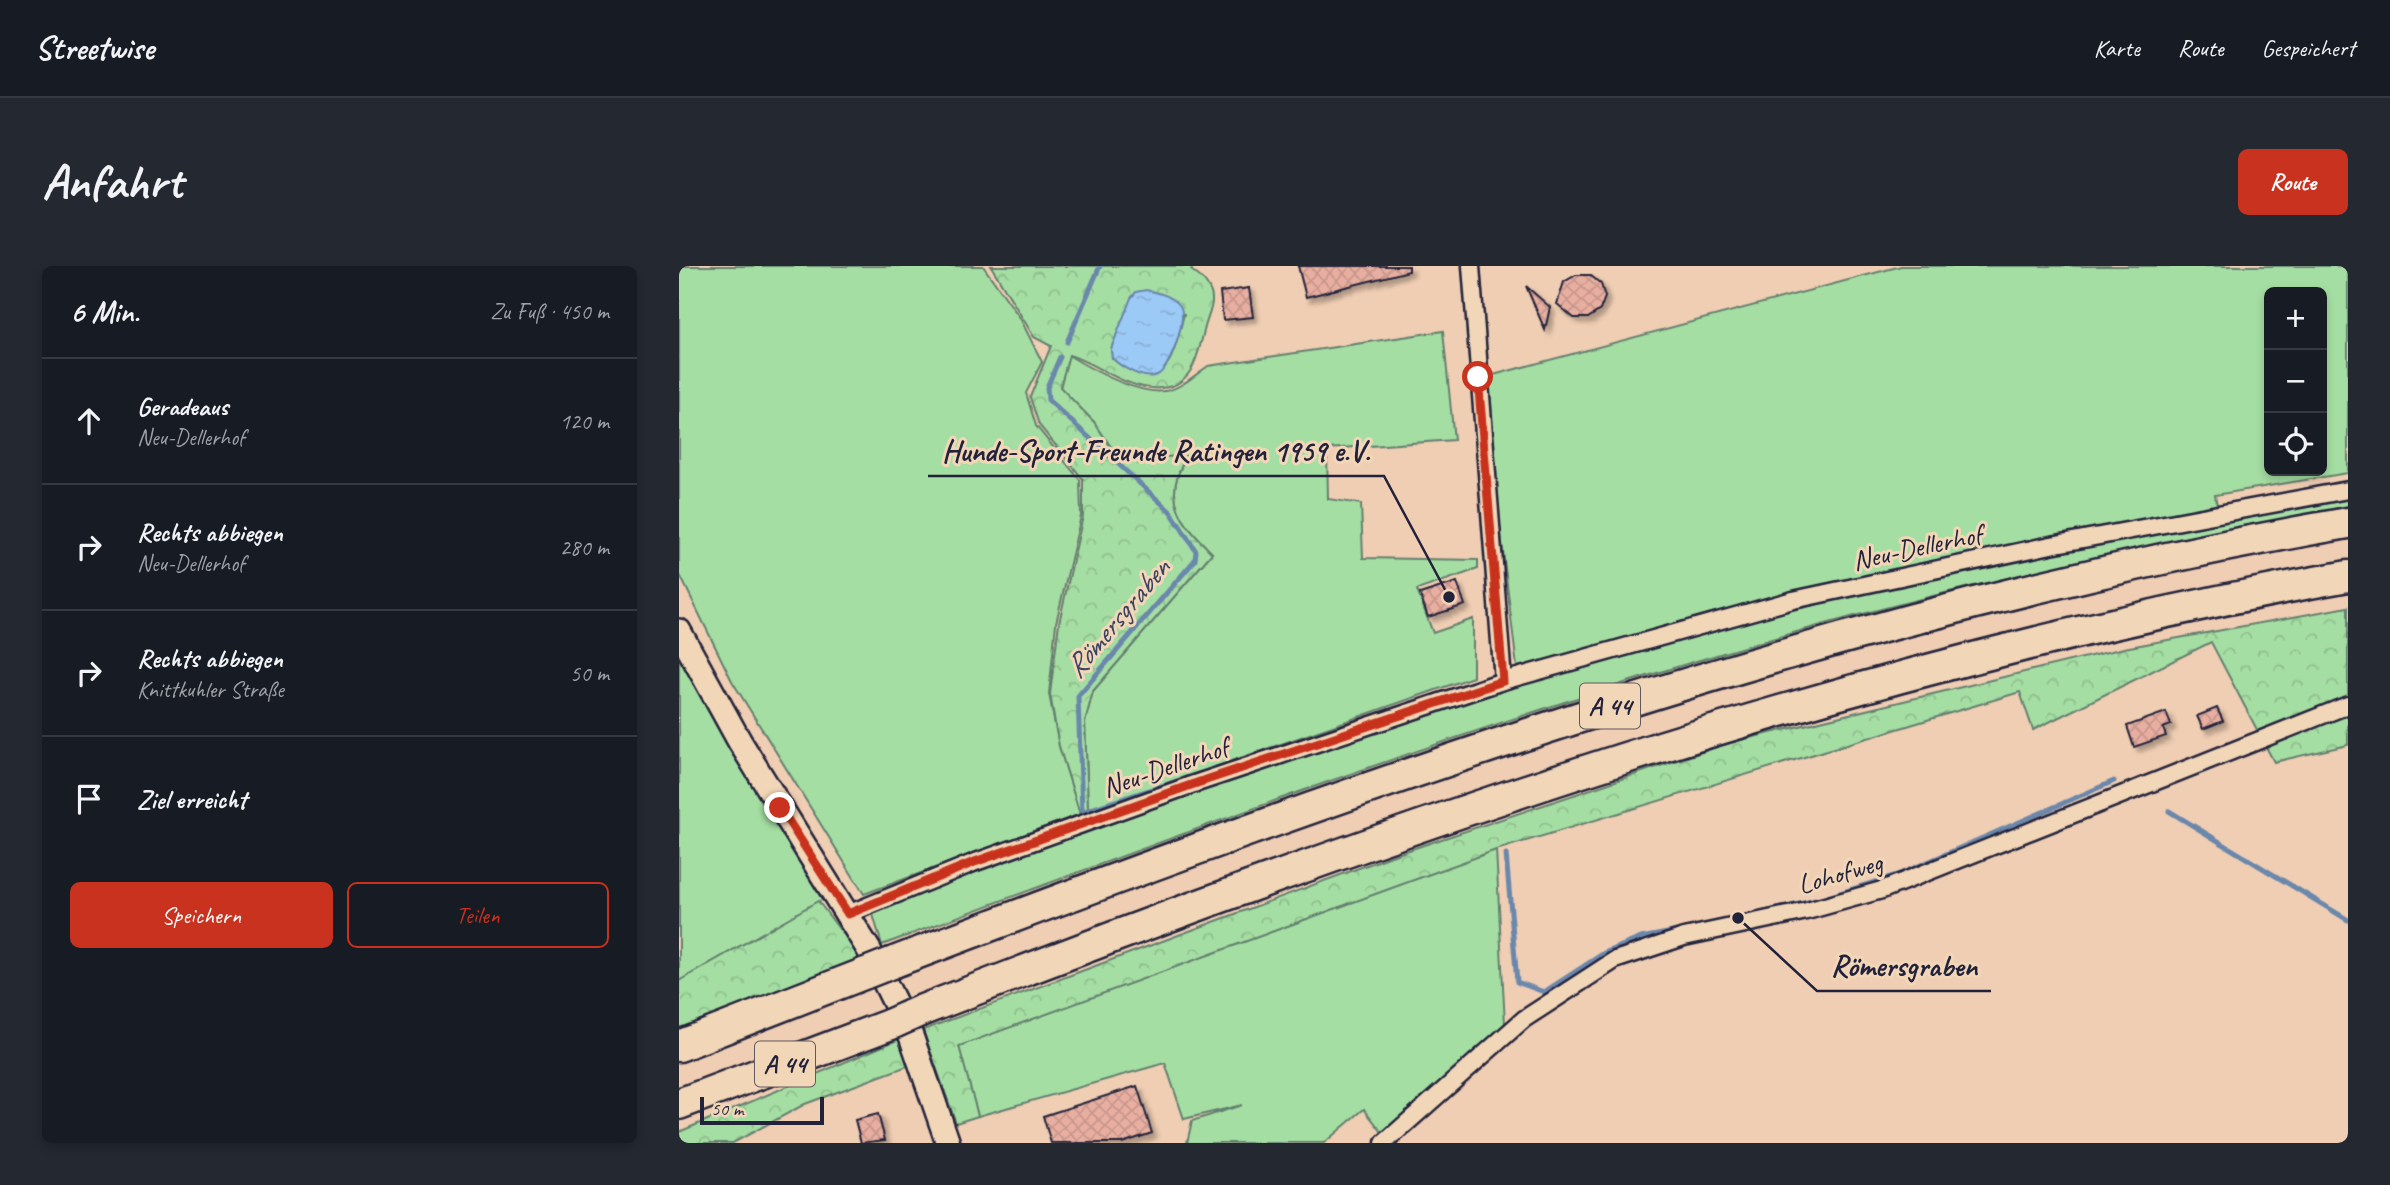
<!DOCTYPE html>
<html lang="de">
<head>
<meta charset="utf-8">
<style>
  :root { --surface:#171b24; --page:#242831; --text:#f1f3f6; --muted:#9ea1a6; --line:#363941; --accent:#c8321e }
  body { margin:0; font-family:Caveat,sans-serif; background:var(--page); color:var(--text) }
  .controls { position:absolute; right:21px; top:21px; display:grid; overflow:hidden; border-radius:10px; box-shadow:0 4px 10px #0003 }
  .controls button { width:63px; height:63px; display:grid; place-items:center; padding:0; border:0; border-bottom:2px solid var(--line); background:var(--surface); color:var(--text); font:35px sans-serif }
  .scale { position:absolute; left:21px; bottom:18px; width:124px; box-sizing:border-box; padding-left:7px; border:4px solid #22223b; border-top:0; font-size:19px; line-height:24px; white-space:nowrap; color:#22223b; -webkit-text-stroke:5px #f2d6b8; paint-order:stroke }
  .stop { position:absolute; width:21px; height:21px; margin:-16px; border:5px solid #c8321e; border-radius:50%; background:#fff }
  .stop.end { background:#c8321e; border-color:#fff; box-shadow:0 2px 7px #0008 }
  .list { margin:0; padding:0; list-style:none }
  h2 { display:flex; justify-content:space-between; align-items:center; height:91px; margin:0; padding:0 28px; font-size:30px }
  h2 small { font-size:23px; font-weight:400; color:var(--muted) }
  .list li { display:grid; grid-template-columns:46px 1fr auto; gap:21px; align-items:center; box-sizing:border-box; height:126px; padding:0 28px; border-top:2px solid var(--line) }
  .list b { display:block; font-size:26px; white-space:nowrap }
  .list p { margin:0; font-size:23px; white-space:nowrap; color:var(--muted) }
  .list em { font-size:23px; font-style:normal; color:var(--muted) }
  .actions { display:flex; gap:14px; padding:21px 28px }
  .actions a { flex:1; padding:16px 0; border:2px solid var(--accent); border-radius:10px; text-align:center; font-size:24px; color:var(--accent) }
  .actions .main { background:var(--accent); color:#fff }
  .icon { flex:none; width:38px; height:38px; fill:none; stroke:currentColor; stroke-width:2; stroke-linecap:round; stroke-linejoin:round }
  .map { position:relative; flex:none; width:1669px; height:877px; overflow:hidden; border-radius:10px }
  header { display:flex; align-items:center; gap:42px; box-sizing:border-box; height:98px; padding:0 35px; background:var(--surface); border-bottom:2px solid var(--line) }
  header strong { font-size:33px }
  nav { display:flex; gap:38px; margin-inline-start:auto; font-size:24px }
  .intro { display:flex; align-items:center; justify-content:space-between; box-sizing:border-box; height:168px; padding:0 42px }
  h1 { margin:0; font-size:49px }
  .button { padding:18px 32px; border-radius:10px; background:var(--accent); color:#fff; font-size:24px; font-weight:700 }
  main { display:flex; gap:42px; padding:0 42px }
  aside { flex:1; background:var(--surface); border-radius:10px; box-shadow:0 4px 10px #0003 }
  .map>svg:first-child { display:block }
  .grass { fill:#a5dea3; stroke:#64806f; stroke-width:2; fill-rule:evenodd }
  .forest { fill:url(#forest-crowns); stroke:#64806f; stroke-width:2; fill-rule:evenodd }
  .water { fill:url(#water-ripples); stroke:#6b87ac; stroke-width:2 }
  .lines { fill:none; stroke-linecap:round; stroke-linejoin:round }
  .stream { stroke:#6b87ac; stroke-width:5 }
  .building { fill:url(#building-cross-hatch); stroke:#22223b; stroke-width:2; filter:url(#shadow) }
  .street-casing { stroke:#22223b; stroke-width:21 }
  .secondary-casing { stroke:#22223b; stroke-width:28 }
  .highway-casing { stroke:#22223b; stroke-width:35 }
  .street { stroke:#f2d6b8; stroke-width:16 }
  .secondary { stroke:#f2d6b8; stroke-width:23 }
  .highway { stroke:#f2d6b8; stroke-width:30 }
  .highway-bridge-casing { stroke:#22223b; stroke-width:35; stroke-linecap:butt }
  .highway-bridge { stroke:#f2d6b8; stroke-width:30 }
  .route { stroke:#c8321e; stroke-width:9 }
  .labels { text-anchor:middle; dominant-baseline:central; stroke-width:6; stroke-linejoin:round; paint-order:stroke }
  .shield { fill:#f2d6b8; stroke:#605860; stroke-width:2 }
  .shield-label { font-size:26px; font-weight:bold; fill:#22223b }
  .street-label { font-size:28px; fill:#22223b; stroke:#f2d6b8 }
  .water-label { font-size:30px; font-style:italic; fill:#3a4461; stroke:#f2d6b8 }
  .leader { fill:none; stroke:#22223b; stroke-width:2.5 }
  .callout-dot { fill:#22223b; stroke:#f2d6b8; stroke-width:2.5 }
  .callout-label { font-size:30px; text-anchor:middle; font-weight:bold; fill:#22223b; stroke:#f2d6b8; stroke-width:6; stroke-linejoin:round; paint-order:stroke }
</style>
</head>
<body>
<header>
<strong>Streetwise</strong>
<nav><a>Karte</a><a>Route</a><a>Gespeichert</a></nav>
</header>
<div class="intro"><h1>Anfahrt</h1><a class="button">Route</a></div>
<main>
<aside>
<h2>6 Min.<small>Zu Fuß · 450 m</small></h2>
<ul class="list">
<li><svg class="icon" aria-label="ahead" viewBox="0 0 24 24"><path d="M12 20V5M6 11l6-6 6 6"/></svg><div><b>Geradeaus</b><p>Neu-Dellerhof</p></div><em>120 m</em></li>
<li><svg class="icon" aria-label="right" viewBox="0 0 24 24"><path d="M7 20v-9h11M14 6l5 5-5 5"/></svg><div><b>Rechts abbiegen</b><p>Neu-Dellerhof</p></div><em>280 m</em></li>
<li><svg class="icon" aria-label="right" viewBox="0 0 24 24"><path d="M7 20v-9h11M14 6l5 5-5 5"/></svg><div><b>Rechts abbiegen</b><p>Knittkuhler Straße</p></div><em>50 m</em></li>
<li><svg class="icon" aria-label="arrive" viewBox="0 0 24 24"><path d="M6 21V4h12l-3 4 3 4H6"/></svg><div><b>Ziel erreicht</b></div></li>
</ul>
<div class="actions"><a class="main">Speichern</a><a>Teilen</a></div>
</aside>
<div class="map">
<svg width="1669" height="877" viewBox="0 0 1669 877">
  <defs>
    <pattern id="forest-crowns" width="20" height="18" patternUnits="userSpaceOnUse" patternTransform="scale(1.75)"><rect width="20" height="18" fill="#a5dea3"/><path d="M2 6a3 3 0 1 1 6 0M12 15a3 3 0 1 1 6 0" fill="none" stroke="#8ebe8d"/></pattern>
    <pattern id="water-ripples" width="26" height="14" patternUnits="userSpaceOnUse" patternTransform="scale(1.75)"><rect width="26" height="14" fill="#9ccaf7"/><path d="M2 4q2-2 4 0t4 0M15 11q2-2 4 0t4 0" fill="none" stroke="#86add5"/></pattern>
    <pattern id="building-cross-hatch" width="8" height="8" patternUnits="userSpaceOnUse" patternTransform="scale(1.75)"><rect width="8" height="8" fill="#e8afa1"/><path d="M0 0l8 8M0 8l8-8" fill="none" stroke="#c7968c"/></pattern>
    <filter id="shadow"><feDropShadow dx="4.5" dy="4.5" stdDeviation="2" flood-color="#0004"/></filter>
  </defs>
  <rect width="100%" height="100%" fill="#f0ceb3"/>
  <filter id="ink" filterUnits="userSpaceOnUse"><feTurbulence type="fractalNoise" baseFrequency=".0143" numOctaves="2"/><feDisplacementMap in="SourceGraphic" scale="14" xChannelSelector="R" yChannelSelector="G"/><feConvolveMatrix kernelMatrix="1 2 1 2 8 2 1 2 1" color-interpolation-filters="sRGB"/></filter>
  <g filter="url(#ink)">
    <g class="grass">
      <path d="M 0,0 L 304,0 L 341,52 L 363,96 L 347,127 L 357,160 L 401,214 L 402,250 L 377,357 L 370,428 L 380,480 L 401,548 L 185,628 L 53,415 L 0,307 Z"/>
      <path d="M 1222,0 L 1669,0 L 1669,207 L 1536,229 L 1538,239 C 1303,285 1071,342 838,401 L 803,112 ZM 1590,26 L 1643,26 L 1643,205 L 1590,205 Z"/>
      <path d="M 764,65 L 775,174 L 648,183 L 649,233 L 682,238 L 684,292 L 799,294 L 799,303 L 738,324 L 754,367 L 794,353 L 794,411 L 409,545 L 406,456 L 414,425 L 533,287 C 503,257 481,233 508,190 L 440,193 L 415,156 L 381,122 L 389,89 C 412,103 458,129 486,125 C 501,123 516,109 529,100 Z"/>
      <path d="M 1669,230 L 1669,240 C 1483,277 1297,315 1114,367 C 805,454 504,567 203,679 L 193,645 L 513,525 L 824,421 L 1113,344 L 1352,288 Z"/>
      <path d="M 0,384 L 21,428 L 146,632 L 0,715 Z"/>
      <path d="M 817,583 L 826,759 L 706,870 L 685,843 L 645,877 L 508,877 L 513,855 L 563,839 L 505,853 L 486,797 L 299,850 L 279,780 Z"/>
    </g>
    <g class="forest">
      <path d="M 312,0 L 515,0 L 512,4 C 522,11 534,22 533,35 C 533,43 528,53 526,61 C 519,87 515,120 482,122 C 449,125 419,98 390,89 L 381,121 L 415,156 L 440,193 L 508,190 C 481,233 503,257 533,287 L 414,425 L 406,456 L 409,545 L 401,548 L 380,480 L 371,428 L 380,357 L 404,250 L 404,213 L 360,159 L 351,131 L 372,80 L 355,71 ZM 452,33 L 505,48 C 498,74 493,120 457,106 C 448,102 440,99 433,92 L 432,83 Z"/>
      <path d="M 1669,341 L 1669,479 L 1595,496 L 1532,376 L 1354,464 L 1341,426 L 817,584 L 280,780 L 299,850 L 277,857 L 244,764 L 715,589 L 1050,477 L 1445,382 Z"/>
      <path d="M 139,635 L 160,663 L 172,667 L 187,691 L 0,765 L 0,715 Z"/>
      <path d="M 223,772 L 234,798 L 126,838 L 54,877 L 0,877 L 0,866 Z"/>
    </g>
    <path class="water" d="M 467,24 C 479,27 493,29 501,40 C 509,51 491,104 478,109 C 465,115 442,101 433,92 L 432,83 L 452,32 L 457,26 Z"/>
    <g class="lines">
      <g class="stream">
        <path d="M 388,76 L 421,0"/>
        <path d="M 381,91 L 368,121 L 369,134 L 492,246 L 517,285 L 516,294 L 399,430 L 403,546 L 547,499"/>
        <path d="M 1490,545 L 1669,654"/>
        <path d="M 827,588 L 838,716 L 865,726 L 925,687 L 962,672 L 1004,664"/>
        <path d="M 1082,647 L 1146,632 L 1221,608 L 1435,515"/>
      </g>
    </g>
    <g class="building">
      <path d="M 619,0 L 730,0 L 730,5 L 627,31 Z"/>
      <path d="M 897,9 L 911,9 L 922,18 L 926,31 L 921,44 L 909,52 L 895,52 L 878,38 L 885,16 Z"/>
      <path d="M 847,20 L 871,41 L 866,64 Z"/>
      <path d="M 570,22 L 574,51 L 544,54 L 541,26 Z"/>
      <path d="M 778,316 L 786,339 L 749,351 L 741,328 Z"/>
      <path d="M 1538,442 L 1544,455 L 1524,463 L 1518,450 Z"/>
      <path d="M 1487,446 L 1492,459 L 1484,462 L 1487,470 L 1455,481 L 1448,460 Z"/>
      <path d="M 458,820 L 473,867 L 443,877 L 372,877 L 364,850 Z"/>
      <path d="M 199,848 L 206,874 L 182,877 L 176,854 Z"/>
    </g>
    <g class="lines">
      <defs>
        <g id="street">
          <path d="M 792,0 L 824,415"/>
          <path d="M 169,648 L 294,597 L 512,519 L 824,415 L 1114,334 L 1372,279 L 1669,224"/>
          <path d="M 705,877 L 845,753 L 936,694 L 1005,671 L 1128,645 L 1203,624 L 1669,439"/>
        </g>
        <path id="secondary" d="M 0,365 L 61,476 L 190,684 L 232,770 L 269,877"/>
        <g id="highway">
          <path d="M 215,696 C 689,516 1168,343 1669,257"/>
          <path d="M 241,745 C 706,564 1176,398 1669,310"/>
          <path d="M 0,780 L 187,707"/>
          <path d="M 0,838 L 212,758"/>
        </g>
      </defs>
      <use href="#street" class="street-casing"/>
      <use href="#secondary" class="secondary-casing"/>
      <use href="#highway" class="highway-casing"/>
      <use href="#street" class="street"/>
      <use href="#secondary" class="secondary"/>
      <use href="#highway" class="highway"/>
      <defs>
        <g id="highway-bridge">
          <path d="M 187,707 L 215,696"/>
          <path d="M 212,758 L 241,745"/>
        </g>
      </defs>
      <use href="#highway-bridge" class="highway-bridge-casing"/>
      <use href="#highway-bridge" class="highway-bridge"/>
    </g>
  </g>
  <g class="lines" filter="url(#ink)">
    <path class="route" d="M 101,542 L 169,648 L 293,597 L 512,519 L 824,415 L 799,111"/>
  </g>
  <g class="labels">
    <g class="shield">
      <rect x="901" y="417.5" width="60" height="45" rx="5"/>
      <rect x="76" y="775.5" width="60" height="45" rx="5"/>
    </g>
    <g class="shield-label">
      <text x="931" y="440">A 44</text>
      <text x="106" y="798">A 44</text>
    </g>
    <g class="street-label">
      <text transform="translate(1238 281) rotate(-12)">Neu-Dellerhof</text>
      <text transform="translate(486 501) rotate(-19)">Neu-Dellerhof</text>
      <text transform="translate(1161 607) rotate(-16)">Lohofweg</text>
    </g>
    <g class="water-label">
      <text transform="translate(438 352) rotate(-50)">Römersgraben</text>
    </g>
  </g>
  <path class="leader" d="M770 331L705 210H249M1059 652L1138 725H1312"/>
  <g class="callout-dot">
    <circle cx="770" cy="331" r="7"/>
    <circle cx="1059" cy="652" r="7"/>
  </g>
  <g class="callout-label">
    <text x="477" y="195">Hunde-Sport-Freunde Ratingen 1959 e.V.</text>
    <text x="1225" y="710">Römersgraben</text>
  </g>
</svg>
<div class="controls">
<button>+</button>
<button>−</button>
<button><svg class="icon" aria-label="locate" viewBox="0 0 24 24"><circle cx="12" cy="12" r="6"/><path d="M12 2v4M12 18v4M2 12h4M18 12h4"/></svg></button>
</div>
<div class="scale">50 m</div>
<div class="stop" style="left:799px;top:111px"></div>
<div class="stop end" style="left:101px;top:542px"></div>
</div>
</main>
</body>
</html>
